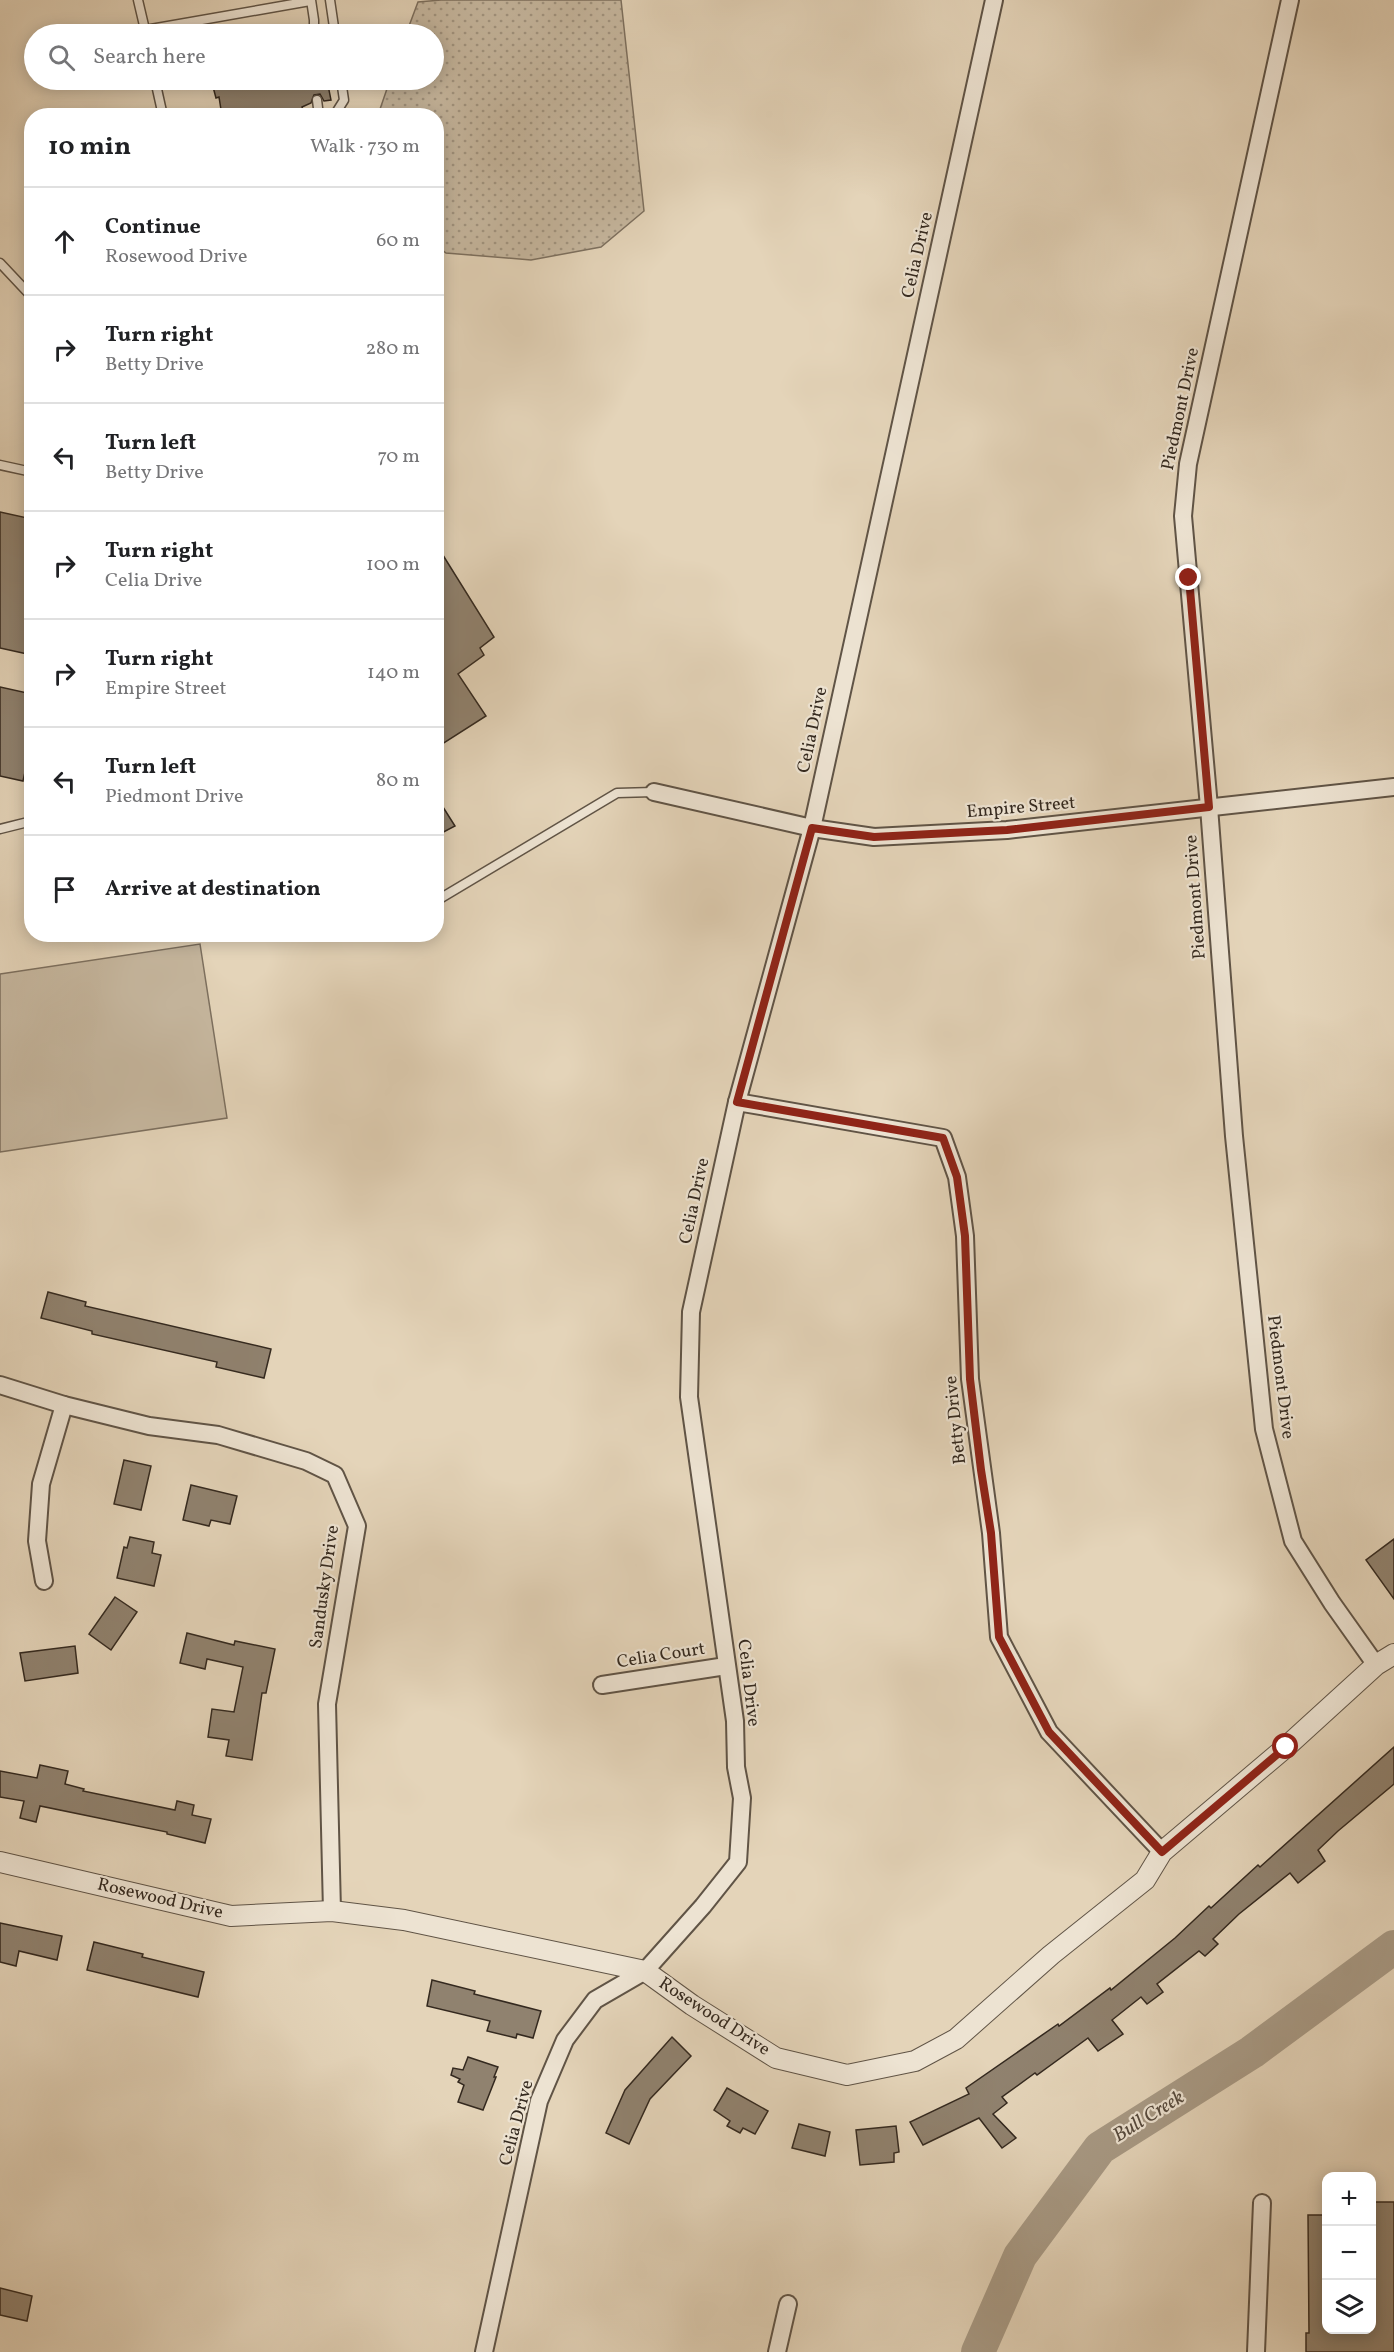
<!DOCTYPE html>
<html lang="en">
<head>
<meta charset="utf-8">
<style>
  :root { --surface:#fff; --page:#f6f6f6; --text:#202124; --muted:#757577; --line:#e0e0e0 }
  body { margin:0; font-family:Vollkorn,serif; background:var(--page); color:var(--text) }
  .controls { position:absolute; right:18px; bottom:18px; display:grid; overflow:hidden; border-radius:12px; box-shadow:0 3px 15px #0003 }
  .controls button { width:54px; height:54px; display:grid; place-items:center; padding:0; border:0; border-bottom:2px solid var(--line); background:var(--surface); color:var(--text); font:30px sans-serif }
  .stop { position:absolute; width:18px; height:18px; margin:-14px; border:4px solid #8f2418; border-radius:50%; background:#fff }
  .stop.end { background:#8f2418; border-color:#fff; box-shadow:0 2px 6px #0008 }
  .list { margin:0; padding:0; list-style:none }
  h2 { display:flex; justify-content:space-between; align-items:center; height:78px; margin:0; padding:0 24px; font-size:26px }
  h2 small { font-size:20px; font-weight:400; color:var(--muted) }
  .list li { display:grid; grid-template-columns:39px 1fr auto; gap:18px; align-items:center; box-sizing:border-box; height:108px; padding:0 24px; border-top:2px solid var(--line) }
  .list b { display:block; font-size:22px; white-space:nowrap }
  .list p { margin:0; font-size:20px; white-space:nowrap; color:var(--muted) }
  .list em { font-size:20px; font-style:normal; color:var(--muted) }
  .icon { flex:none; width:33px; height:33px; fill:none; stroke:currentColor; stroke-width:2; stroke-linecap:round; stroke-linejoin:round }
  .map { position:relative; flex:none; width:1394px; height:2352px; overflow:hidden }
  .search { position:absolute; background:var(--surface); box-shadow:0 3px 15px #0003; left:24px; top:24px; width:420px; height:66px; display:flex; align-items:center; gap:15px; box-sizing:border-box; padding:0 21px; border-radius:33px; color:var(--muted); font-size:22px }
  .panel { position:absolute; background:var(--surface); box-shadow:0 3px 15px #0003; left:24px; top:108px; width:420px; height:834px; border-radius:24px }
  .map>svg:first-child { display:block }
  .grass { fill:url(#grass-dots); stroke:#7d705f; stroke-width:1.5 }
  .pitch { fill:#c6b79f; stroke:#7d705f; stroke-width:1.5 }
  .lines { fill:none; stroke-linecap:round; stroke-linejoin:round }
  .river { stroke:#a89a85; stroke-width:34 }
  .building { fill:#90826f; stroke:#34291f; stroke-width:1.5 }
  .service-casing { stroke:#605446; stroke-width:11 }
  .minor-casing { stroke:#605446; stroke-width:20 }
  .tertiary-casing { stroke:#605446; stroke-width:22 }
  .service { stroke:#ede3d2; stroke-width:8 }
  .minor { stroke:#ede3d2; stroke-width:16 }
  .tertiary { stroke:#ede3d2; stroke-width:20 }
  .route { stroke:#8f2418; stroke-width:8 }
  .labels { text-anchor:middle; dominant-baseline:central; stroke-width:4.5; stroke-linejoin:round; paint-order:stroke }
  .street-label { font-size:18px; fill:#34291f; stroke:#ede3d2 }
  .water-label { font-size:20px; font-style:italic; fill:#574b3e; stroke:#ede3d2 }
</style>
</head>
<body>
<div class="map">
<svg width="1394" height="2352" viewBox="0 0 1394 2352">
  <defs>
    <pattern id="grass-dots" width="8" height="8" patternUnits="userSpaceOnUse" patternTransform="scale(1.5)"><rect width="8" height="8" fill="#c6b79f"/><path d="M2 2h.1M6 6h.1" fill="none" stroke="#a29581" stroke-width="1.8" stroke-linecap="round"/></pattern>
  </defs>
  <rect width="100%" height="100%" fill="#e4d4b9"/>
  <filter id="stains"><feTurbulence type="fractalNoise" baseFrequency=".00333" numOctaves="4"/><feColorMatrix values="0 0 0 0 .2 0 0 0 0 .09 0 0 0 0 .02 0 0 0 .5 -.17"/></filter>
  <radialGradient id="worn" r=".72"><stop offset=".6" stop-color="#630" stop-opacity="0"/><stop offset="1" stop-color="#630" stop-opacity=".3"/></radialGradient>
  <path class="grass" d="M 441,0 L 621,0 L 644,211 L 601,247 L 531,260 L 446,253 L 437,246 L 436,116 L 378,115 L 390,80 L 434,80 L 434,34 L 406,34 L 418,2 Z"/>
  <path class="pitch" d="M 200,944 L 227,1118 L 0,1152 L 0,974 Z"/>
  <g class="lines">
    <path class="river" d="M 978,2352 L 1020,2256 L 1100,2148 L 1252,2052 L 1394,1947"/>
  </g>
  <g class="building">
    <path d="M 218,80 L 327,80 L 331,100 L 324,101 L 320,94 L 314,95 L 311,103 L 302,107 L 304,116 L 222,116 L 219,97 L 216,98 L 212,83 L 218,82 Z"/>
    <path d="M 0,512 L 32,519 L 32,655 L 0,648 Z"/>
    <path d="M 436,544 L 494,637 L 480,648 L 484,655 L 458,674 L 486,716 L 436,748 Z"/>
    <path d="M 0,687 L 32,694 L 32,741 L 23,781 L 0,776 Z"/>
    <path d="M 436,796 L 455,826 L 436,836 Z"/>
    <path d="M 48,1292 L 86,1302 L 85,1306 L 271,1349 L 264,1378 L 216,1367 L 217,1362 L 92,1334 L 92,1331 L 41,1318 Z"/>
    <path d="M 124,1460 L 151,1466 L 141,1510 L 114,1504 Z"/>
    <path d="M 191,1485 L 237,1496 L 230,1524 L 211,1520 L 209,1526 L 183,1520 Z"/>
    <path d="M 130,1537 L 154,1542 L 152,1553 L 161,1555 L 154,1586 L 117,1578 L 124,1547 L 127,1548 Z"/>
    <path d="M 1394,1539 L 1394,1599 L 1366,1560 Z"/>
    <path d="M 115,1597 L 137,1612 L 111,1650 L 89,1634 Z"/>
    <path d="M 187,1633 L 234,1645 L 235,1641 L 275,1649 L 266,1693 L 262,1693 L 252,1760 L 226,1756 L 229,1740 L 208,1737 L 212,1709 L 234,1712 L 243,1667 L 207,1659 L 205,1669 L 180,1663 Z"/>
    <path d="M 75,1646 L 78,1673 L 25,1681 L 20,1653 Z"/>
    <path d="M 1394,1747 L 1394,1784 L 1338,1831 L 1318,1850 L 1325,1861 L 1298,1883 L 1290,1873 L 1239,1914 L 1213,1939 L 1218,1944 L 1205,1956 L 1199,1951 L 1157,1984 L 1163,1992 L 1147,2004 L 1141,1997 L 1112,2020 L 1123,2034 L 1098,2051 L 1088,2038 L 1037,2075 L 1035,2073 L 1002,2097 L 1007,2103 L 993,2114 L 1016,2138 L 1002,2148 L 979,2118 L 923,2145 L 910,2122 L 969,2094 L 966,2088 L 1058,2024 L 1059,2026 L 1110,1988 L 1111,1990 L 1175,1938 L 1209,1906 L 1211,1908 L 1258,1865 L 1260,1867 Z"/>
    <path d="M 40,1765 L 68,1771 L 65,1784 L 84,1789 L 83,1791 L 175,1810 L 177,1801 L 194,1805 L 192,1815 L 211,1819 L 205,1843 L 167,1834 L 167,1832 L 40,1806 L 36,1822 L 20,1818 L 24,1801 L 0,1797 L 0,1771 L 37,1778 Z"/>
    <path d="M 0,1923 L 62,1936 L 57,1960 L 19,1951 L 16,1966 L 0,1962 Z"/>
    <path d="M 94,1942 L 143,1954 L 142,1957 L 204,1972 L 198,1997 L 87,1970 Z"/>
    <path d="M 432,1980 L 475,1991 L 474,1994 L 541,2011 L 533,2038 L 517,2034 L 516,2038 L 487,2031 L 490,2021 L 427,2006 Z"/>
    <path d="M 672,2037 L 691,2056 L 650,2099 L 629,2144 L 606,2133 L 625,2090 Z"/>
    <path d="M 468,2057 L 498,2067 L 494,2077 L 496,2077 L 483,2110 L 458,2102 L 464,2085 L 458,2082 L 460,2079 L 451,2075 L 453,2068 L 463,2070 Z"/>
    <path d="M 727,2088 L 768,2111 L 755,2134 L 743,2128 L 740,2133 L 727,2126 L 730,2121 L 714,2110 Z"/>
    <path d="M 799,2124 L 830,2132 L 825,2156 L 792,2148 Z"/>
    <path d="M 896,2126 L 899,2152 L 894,2153 L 894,2162 L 860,2165 L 856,2130 Z"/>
    <path d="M 1371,2202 L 1394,2202 L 1394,2352 L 1306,2352 L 1306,2333 L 1309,2333 L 1308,2215 L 1326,2215 L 1326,2330 L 1371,2330 Z"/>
    <path d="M 0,2288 L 32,2296 L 27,2321 L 0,2315 Z"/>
  </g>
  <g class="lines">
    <defs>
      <g id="service">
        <path d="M 138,0 L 146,34"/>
        <path d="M 311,0 L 314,20 L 314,34"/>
        <path d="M 330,0 L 335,34"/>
        <path d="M 145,30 L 310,1"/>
        <path d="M 155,80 L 163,116"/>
        <path d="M 317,100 L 319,116"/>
        <path d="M 334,116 L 344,100 L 341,80"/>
        <path d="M 0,263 L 32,297"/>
        <path d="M 0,465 L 32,472"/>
        <path d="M 0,829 L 32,821"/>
        <path d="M 436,901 L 617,793 L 654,792"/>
      </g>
      <g id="minor">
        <path d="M 1290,0 L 1188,464 L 1183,516 L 1209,807 L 1234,1136 L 1264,1429 L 1293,1541 L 1332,1603 L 1376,1665"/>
        <path d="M 654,792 L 812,828 L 874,837 L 1007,830 L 1394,787"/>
        <path d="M 737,1102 L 943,1138 L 957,1177 L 965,1236 L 970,1379 L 991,1533 L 999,1637 L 1049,1732 L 1162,1852"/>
        <path d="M 0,1385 L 64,1405 L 149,1426 L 218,1435 L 306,1461 L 335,1475 L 357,1526 L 327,1704 L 332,1911"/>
        <path d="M 44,1581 L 37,1541 L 41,1484 L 64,1405"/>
        <path d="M 602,1685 L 726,1666"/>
        <path d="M 484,2352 L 539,2101 L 565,2040 L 595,2000 L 645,1971 L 703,1906 L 738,1862 L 742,1798 L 736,1767 L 735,1721 L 689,1397 L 691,1312 L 737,1102 L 812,828 L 994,0"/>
        <path d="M 777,2352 L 788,2304"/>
        <path d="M 1256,2352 L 1262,2203"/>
      </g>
      <path id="tertiary" d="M 0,1862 L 231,1916 L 332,1911 L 404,1920 L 645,1971 L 692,2005 L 776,2058 L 847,2075 L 915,2061 L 956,2039 L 1051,1955 L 1145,1880 L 1162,1852 L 1286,1747 L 1376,1665 L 1394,1654"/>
    </defs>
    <use href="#service" class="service-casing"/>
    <use href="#minor" class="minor-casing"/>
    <use href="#tertiary" class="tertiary-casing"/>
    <use href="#service" class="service"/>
    <use href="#minor" class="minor"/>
    <use href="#tertiary" class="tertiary"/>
  </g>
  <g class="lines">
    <path class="route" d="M 1189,578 L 1209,807 L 1007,830 L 874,837 L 812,828 L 737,1102 L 943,1138 L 957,1177 L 965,1236 L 970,1379 L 981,1470 L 991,1533 L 999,1637 L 1049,1732 L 1162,1852 L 1286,1747"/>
  </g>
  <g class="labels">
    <g class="street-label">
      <text transform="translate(918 255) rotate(-77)">Celia Drive</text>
      <text transform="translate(1181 409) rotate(-78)">Piedmont Drive</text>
      <text transform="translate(813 730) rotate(-78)">Celia Drive</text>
      <text transform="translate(1021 808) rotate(-5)">Empire Street</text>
      <text transform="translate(1196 897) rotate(-94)">Piedmont Drive</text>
      <text transform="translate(695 1201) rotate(-78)">Celia Drive</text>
      <text transform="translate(1280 1377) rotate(83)">Piedmont Drive</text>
      <text transform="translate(956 1420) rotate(-96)">Betty Drive</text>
      <text transform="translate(325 1587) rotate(-82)">Sandusky Drive</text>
      <text transform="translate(661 1656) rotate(-9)">Celia Court</text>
      <text transform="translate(748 1683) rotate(83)">Celia Drive</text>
      <text transform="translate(160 1899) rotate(13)">Rosewood Drive</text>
      <text transform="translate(714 2017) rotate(33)">Rosewood Drive</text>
      <text transform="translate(517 2123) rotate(-75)">Celia Drive</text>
    </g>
    <g class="water-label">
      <text transform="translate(1149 2117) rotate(-32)">Bull Creek</text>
    </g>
  </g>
  <rect width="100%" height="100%" filter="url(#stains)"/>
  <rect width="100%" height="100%" fill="url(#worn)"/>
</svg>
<div class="controls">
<button>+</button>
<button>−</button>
<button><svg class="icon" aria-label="layers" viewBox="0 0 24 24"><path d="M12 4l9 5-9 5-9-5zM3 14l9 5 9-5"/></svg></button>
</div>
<div class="stop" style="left:1286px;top:1747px"></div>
<div class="stop end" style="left:1189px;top:578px"></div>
<div class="search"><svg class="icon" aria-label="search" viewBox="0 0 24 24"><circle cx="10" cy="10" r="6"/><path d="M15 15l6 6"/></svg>Search here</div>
<section class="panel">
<h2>10 min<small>Walk · 730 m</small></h2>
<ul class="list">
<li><svg class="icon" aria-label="ahead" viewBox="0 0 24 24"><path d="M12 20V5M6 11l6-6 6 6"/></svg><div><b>Continue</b><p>Rosewood Drive</p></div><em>60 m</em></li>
<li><svg class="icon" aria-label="right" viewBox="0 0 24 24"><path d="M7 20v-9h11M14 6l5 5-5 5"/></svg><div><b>Turn right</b><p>Betty Drive</p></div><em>280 m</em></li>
<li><svg class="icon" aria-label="left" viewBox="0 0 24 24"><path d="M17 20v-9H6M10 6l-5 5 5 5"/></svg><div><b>Turn left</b><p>Betty Drive</p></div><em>70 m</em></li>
<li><svg class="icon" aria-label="right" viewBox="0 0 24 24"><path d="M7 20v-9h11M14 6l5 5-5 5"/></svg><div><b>Turn right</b><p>Celia Drive</p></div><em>100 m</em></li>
<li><svg class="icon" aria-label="right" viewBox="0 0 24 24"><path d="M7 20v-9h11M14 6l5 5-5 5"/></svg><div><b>Turn right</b><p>Empire Street</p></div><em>140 m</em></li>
<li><svg class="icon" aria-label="left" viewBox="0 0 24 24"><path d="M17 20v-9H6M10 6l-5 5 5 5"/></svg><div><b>Turn left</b><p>Piedmont Drive</p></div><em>80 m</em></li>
<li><svg class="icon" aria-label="arrive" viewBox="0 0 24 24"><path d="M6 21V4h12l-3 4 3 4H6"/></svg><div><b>Arrive at destination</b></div></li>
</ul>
</section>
</div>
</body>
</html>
